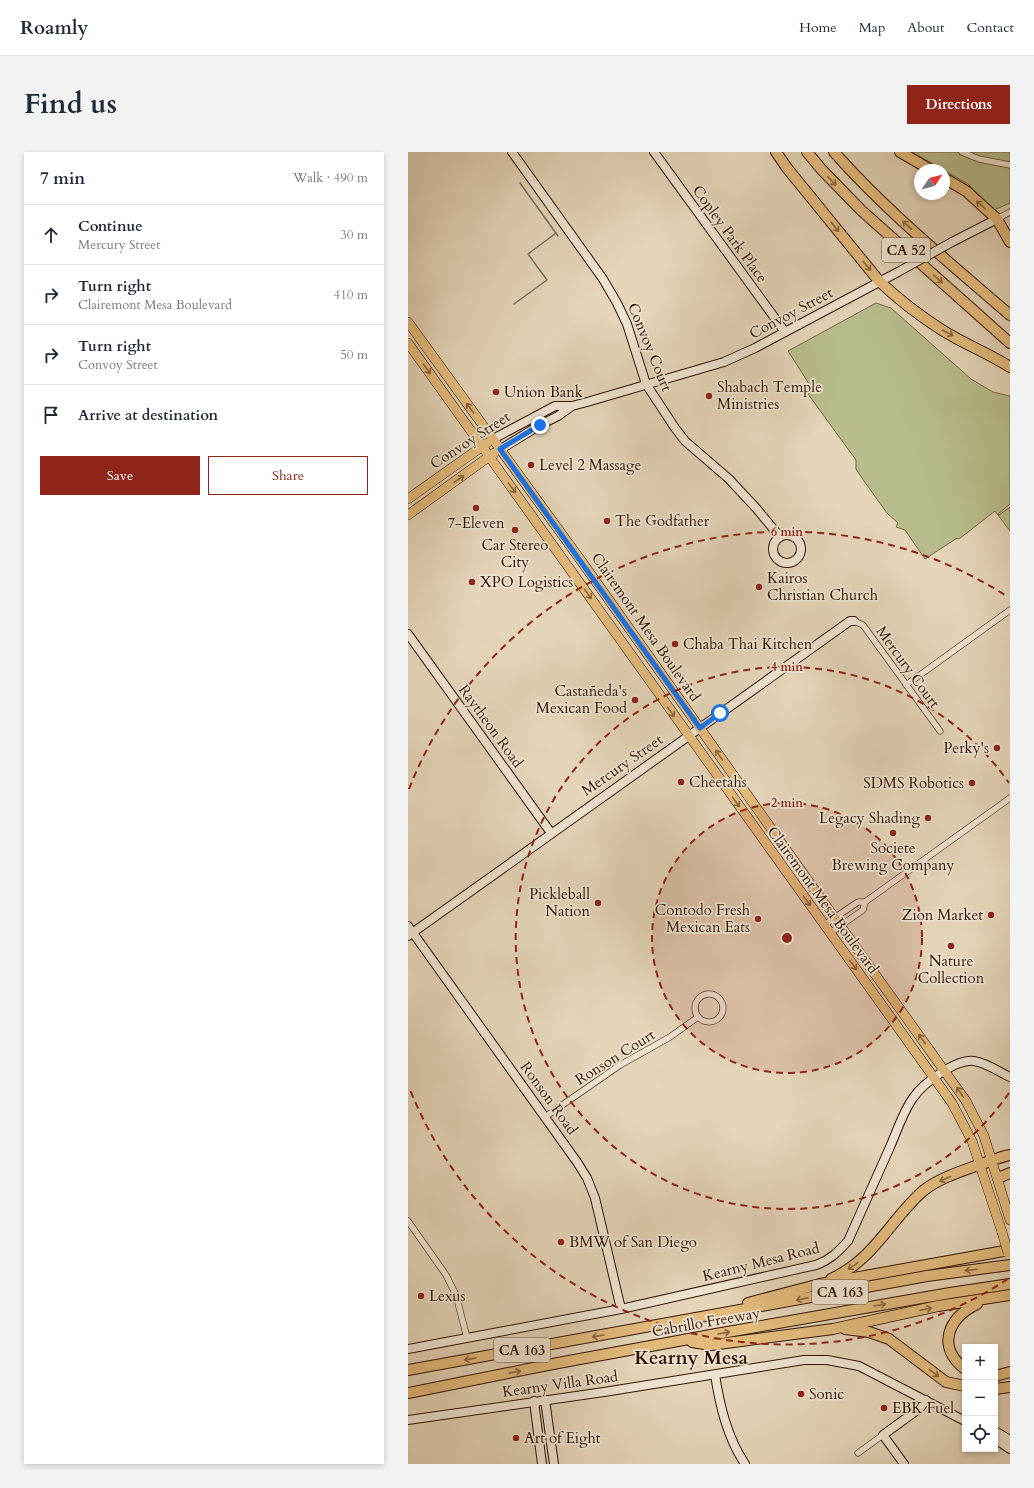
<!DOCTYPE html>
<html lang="en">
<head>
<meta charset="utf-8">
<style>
  :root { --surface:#fff; --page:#f2f2f3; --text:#1f2937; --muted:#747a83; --line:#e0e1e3; --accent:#8f2418 }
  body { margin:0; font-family:Cardo,serif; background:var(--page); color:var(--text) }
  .controls { position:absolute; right:12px; bottom:12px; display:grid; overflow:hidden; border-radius:0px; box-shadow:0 2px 6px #0003 }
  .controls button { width:36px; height:36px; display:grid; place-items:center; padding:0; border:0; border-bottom:1px solid var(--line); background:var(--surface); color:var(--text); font:20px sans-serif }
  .compass { position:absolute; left:506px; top:12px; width:36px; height:36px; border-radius:50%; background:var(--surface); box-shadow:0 2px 6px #0003; rotate:55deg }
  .stop { position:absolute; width:12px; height:12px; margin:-9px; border:3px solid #1a73e8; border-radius:50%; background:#fff }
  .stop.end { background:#1a73e8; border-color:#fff; box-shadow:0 1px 4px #0008 }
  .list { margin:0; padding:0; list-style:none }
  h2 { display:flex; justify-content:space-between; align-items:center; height:52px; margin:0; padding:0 16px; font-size:17px }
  h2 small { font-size:13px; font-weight:400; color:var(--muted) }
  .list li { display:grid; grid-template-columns:26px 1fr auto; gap:12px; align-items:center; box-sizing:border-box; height:60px; padding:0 16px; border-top:1px solid var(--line) }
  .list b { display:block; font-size:15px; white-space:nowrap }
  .list p { margin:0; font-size:13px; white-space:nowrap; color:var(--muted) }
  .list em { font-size:13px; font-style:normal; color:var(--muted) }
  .actions { display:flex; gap:8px; padding:12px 16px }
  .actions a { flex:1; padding:9px 0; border:1px solid var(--accent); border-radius:0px; text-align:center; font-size:14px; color:var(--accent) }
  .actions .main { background:var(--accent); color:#fff }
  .icon { flex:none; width:22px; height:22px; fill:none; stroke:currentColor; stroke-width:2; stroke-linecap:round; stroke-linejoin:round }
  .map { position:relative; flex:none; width:602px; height:1312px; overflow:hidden; border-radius:0px }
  header { display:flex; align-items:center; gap:24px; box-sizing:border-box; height:56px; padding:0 20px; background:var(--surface); border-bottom:1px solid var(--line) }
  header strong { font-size:19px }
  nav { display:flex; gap:22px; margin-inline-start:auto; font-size:14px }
  .intro { display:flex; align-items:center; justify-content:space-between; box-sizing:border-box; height:96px; padding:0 24px }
  h1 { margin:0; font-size:28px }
  .button { padding:10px 18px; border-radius:0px; background:var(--accent); color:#fff; font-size:14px; font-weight:700 }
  main { display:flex; gap:24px; padding:0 24px }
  aside { flex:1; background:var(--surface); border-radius:0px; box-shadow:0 2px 6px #0003 }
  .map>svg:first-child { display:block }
  .green { fill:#b8bc8c; stroke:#746846 }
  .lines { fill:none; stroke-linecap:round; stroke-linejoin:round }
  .stream { stroke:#6e756c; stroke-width:1.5 }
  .street-casing { stroke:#5e432f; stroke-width:7 }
  .secondary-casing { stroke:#311301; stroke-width:10 }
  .primary-casing { stroke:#311301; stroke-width:10 }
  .highway-casing { stroke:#311301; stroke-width:12 }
  .street { stroke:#ede3d1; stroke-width:5.5 }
  .secondary { stroke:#ede3d1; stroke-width:8 }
  .primary { stroke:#e2ba7c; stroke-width:9 }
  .highway { stroke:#e2ba7c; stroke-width:10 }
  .secondary-bridge-casing { stroke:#311301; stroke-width:10; stroke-linecap:butt }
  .primary-bridge-casing { stroke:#311301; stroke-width:10; stroke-linecap:butt }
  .secondary-bridge { stroke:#ede3d1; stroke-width:8 }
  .primary-bridge { stroke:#e2ba7c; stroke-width:9 }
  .oneway { stroke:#8a663e }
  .route { stroke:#1a73e8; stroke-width:5 }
  .ring { fill:none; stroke:#8f2418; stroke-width:2; stroke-dasharray:7 5 }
  .poi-dot { fill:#8f2418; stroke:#ede3d1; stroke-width:1.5 }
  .labels { text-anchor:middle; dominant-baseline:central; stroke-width:3.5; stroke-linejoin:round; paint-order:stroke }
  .shield { fill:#ede3d1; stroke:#69513f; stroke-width:1 }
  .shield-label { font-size:14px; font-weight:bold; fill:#311301 }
  .street-label { font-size:15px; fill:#311301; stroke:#ede3d1 }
  .poi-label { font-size:15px; fill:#311301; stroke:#ede3d1; text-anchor:start }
  .district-label { font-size:19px; font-weight:bold; fill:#311301; stroke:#ede3d1 }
  .centre { fill:#8f2418; stroke:#ede3d1; stroke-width:2 }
  .ring-label { font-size:12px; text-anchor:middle; font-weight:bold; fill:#8f2418; stroke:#ede3d1; stroke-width:3.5; stroke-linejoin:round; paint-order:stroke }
</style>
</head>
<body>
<header>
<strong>Roamly</strong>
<nav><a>Home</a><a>Map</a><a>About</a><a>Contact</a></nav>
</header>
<div class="intro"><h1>Find us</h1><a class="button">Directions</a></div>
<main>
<aside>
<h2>7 min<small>Walk · 490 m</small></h2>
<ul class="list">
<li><svg class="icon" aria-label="ahead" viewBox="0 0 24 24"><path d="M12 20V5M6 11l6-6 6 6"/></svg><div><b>Continue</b><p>Mercury Street</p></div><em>30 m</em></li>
<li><svg class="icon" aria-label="right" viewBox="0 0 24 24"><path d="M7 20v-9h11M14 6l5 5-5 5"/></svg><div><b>Turn right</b><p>Clairemont Mesa Boulevard</p></div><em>410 m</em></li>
<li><svg class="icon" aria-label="right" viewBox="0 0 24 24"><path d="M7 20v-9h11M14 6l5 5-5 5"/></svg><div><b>Turn right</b><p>Convoy Street</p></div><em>50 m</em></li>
<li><svg class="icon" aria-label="arrive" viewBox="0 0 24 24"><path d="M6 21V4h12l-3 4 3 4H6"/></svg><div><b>Arrive at destination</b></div></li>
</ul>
<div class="actions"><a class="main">Save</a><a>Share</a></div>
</aside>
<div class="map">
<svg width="602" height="1312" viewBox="0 0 602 1312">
  <rect width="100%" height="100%" fill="#e4d4b8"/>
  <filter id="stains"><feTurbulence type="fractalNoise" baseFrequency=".005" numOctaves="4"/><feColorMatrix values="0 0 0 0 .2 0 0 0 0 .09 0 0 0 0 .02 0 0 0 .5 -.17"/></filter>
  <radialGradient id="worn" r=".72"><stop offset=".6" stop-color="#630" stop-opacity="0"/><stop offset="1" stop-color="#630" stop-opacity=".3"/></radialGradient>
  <g class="green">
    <path d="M 504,0 L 602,0 L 602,51 L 586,58 L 560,32 Z"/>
    <path d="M 468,151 L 483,156 L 563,227 L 585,240 L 602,244 L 602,352 L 590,362 L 591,363 L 602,355 L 602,379 L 587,359 L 551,387 L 549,386 L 517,407 L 497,378 L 488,375 L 490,371 L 479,361 L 456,329 L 448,317 L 448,308 L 400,242 L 405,238 L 380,199 Z"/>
  </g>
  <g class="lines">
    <g class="stream">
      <path d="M 112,31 L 150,84"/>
      <path d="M 106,152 L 139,128 L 120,102 L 148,81"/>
    </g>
    <defs>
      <g id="street">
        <path d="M 554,0 L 571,7 L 602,13"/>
        <path d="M 589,67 L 602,60"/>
        <path d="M 446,469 L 455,473 L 532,579"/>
        <path d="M 498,533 L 602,458"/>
        <path d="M 416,773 L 450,750 L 457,750"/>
        <path d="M 422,781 L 455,758 L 457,750 L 602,646"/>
        <circle cx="301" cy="856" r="14"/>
        <path d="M 137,965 L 212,913 L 262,885 L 290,865"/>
        <path d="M 0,1069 L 38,1123 L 48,1143 L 59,1186"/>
        <path d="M 450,1301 L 475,1283"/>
      </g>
      <g id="secondary">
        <path d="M 104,0 L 195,127 L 209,151 L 219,172 L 238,232 L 267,276 L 277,289 L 321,327 L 348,356 L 372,385"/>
        <path d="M 246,0 L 377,180"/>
        <path d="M 544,90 L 589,67"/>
        <path d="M 85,287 L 147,254 L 164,254 L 179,250 L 316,210 L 347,196 L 490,120"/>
        <path d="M 93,297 L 132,273 L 150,264 L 164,254"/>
        <circle cx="379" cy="397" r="14"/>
        <path d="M 0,482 L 143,681"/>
        <path d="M 0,774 L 169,1010 L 179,1026 L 187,1046 L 213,1157"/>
        <path d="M 0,784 L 442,469 L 446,469"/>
        <path d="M 0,1197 L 213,1157 L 408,1113 C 422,1108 430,1100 440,1089 C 454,1058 468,1026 482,995 C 489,979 495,960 505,946 C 515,931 548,907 566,909 C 579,911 591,920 602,925"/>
        <path d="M 307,1223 C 312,1254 319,1285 337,1312"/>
        <path d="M 137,1248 L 146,1312"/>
        <path d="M 126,1249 L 134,1312"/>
        <path d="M 0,1268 L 196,1240 L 396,1208 L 419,1208 L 451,1214 L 557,1269"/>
        <path d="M 587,1279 L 602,1288"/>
        <path d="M 587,1287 L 602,1297"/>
        <path d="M 496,1312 L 475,1283 L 512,1256 L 518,1248"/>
      </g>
      <g id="primary">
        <path d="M 0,170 L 174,410 L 421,758 L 558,949 L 576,984 L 602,1068"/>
        <path d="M 0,191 L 544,951 L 564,989 L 594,1080"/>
        <path d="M 0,347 L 79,291"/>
        <path d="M 0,363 L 86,301"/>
      </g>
      <g id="highway">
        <path d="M 368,0 L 379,16 L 471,129 C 490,147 512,164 534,178 C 556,192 580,201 602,215"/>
        <path d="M 399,0 L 414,18 L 454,59 L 602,191"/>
        <path d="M 426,0 C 479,60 542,111 602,163"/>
        <path d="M 492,0 L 523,18"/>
        <path d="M 536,26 L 558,39 L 589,67 L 602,90"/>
        <path d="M 590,1026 L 602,1021"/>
        <path d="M 423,1127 C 467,1107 481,1069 515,1039 C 531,1026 554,1019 573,1012 C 583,1009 592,1005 602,1003"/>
        <path d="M 340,1151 L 412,1132 L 602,1098"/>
        <path d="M 437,1177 L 461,1180 L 481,1187 L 538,1230 L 557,1234"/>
        <path d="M 284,1190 L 303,1193 L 425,1177 L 530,1154 L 602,1143"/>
        <path d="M 557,1217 C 528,1195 540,1166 569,1152"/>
        <path d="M 0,1218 L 519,1124 L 602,1113"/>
        <path d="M 587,1224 L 602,1220"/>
        <path d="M 587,1237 L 602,1235"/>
        <path d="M 0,1241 L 150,1211 L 308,1182 L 542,1141 L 602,1132"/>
      </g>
    </defs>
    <use href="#street" class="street-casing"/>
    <use href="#secondary" class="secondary-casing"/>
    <use href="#primary" class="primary-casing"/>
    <use href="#highway" class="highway-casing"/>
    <use href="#street" class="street"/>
    <use href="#secondary" class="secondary"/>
    <use href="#primary" class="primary"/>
    <use href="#highway" class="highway"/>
    <defs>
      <path id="secondary-bridge" d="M 490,120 L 544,90"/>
      <path id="primary-bridge" d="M 594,1080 L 600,1101"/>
    </defs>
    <use href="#secondary-bridge" class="secondary-bridge-casing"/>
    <use href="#primary-bridge" class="primary-bridge-casing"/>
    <use href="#secondary-bridge" class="secondary-bridge"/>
    <use href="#primary-bridge" class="primary-bridge"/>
  </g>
  <defs><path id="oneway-shaft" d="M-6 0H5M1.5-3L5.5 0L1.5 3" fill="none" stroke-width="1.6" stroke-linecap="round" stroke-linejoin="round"/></defs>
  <g class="oneway">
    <use href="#oneway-shaft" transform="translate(424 29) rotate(46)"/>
    <use href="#oneway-shaft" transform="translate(573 53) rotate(-138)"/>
    <use href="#oneway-shaft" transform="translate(499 73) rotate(-137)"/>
    <use href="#oneway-shaft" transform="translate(427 75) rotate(51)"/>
    <use href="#oneway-shaft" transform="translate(459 114) rotate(51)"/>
    <use href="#oneway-shaft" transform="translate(530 127) rotate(42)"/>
    <use href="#oneway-shaft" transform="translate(540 181) rotate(28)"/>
    <use href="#oneway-shaft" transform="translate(19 217) rotate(54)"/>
    <use href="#oneway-shaft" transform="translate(62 256) rotate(-126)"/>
    <use href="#oneway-shaft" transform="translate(51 327) rotate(-35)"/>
    <use href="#oneway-shaft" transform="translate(104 336) rotate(54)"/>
    <use href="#oneway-shaft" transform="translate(180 442) rotate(55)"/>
    <use href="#oneway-shaft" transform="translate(263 560) rotate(55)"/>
    <use href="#oneway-shaft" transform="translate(311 603) rotate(-125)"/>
    <use href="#oneway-shaft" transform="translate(328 650) rotate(54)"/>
    <use href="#oneway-shaft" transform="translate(399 749) rotate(54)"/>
    <use href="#oneway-shaft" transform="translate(445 813) rotate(54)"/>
    <use href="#oneway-shaft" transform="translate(514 887) rotate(-126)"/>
    <use href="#oneway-shaft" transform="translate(552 940) rotate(-124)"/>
    <use href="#oneway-shaft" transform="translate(537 1027) rotate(156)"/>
    <use href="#oneway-shaft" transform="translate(445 1114) rotate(146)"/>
    <use href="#oneway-shaft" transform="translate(563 1118) rotate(173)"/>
    <use href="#oneway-shaft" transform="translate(394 1147) rotate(169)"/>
    <use href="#oneway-shaft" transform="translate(472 1153) rotate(-10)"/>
    <use href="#oneway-shaft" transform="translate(518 1157) rotate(-12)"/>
    <use href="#oneway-shaft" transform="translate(316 1181) rotate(-10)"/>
    <use href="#oneway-shaft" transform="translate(190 1184) rotate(170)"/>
    <use href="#oneway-shaft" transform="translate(62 1207) rotate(170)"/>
    <use href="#oneway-shaft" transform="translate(107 1220) rotate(-11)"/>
    <use href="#oneway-shaft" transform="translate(526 1221) rotate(38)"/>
  </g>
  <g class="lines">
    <path class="route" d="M 132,273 L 92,297 L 292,576 L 312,561"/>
  </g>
  <circle cx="379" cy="786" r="135" fill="#8f2418" fill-opacity=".12"/>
  <g class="ring">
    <circle cx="379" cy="786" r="135"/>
    <path d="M601 941A271 271 0 1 1 601 631"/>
    <path d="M600 1127A406 406 0 0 1 1 935M1 637A406 406 0 0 1 600 445"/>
  </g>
  <g class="poi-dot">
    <circle cx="88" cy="240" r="4"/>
    <circle cx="301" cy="244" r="4"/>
    <circle cx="123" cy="313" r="4"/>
    <circle cx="68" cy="356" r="4"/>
    <circle cx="199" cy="369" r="4"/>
    <circle cx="107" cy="378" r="4"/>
    <circle cx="64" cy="430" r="4"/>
    <circle cx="351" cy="435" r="4"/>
    <circle cx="267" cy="492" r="4"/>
    <circle cx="227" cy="548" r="4"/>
    <circle cx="589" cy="596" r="4"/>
    <circle cx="273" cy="630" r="4"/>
    <circle cx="564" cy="631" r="4"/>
    <circle cx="520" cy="666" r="4"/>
    <circle cx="485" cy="681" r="4"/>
    <circle cx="190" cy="751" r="4"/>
    <circle cx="583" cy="763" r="4"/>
    <circle cx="350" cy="767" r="4"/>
    <circle cx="543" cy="794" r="4"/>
    <circle cx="153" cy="1090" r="4"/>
    <circle cx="13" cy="1144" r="4"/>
    <circle cx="393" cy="1242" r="4"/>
    <circle cx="476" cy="1256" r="4"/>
    <circle cx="108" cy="1286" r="4"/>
  </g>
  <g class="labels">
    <g class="shield">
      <rect x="474" y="86" width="48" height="24" rx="3"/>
      <rect x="404" y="1128" width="56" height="24" rx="3"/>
      <rect x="86" y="1186" width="56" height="24" rx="3"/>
    </g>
    <g class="shield-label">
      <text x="498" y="98">CA 52</text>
      <text x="432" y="1140">CA 163</text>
      <text x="114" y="1198">CA 163</text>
    </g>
    <g class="street-label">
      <text transform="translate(322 82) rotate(54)">Copley Park Place</text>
      <text transform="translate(383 161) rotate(-28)">Convoy Street</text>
      <text transform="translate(242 195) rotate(68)">Convoy Court</text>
      <text transform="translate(62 288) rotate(-33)">Convoy Street</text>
      <text transform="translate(238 475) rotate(55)">Clairemont Mesa Boulevard</text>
      <text transform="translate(500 515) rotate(54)">Mercury Court</text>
      <text transform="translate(83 574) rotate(54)">Raytheon Road</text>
      <text transform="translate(214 613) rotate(-35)">Mercury Street</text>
      <text transform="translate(415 748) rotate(54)">Clairemont Mesa Boulevard</text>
      <text transform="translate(207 905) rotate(-32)">Ronson Court</text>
      <text transform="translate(141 946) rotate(54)">Ronson Road</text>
      <text transform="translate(353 1110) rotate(-14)">Kearny Mesa Road</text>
      <text transform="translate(298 1170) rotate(-10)">Cabrillo Freeway</text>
      <text transform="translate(152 1232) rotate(-8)">Kearny Villa Road</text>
    </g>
    <g class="poi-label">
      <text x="309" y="235">Shabach Temple<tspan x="309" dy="17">Ministries</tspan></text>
      <text x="96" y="240">Union Bank</text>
      <text x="131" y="313">Level 2 Massage</text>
      <text x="207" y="369">The Godfather</text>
      <text x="68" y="371" text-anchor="middle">7-Eleven</text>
      <text x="107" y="393" text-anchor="middle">Car Stereo<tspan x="107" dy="17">City</tspan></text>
      <text x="359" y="426">Kairos<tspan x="359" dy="17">Christian Church</tspan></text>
      <text x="72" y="430">XPO Logistics</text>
      <text x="275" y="492">Chaba Thai Kitchen</text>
      <text x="219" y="539" text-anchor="end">Castañeda's<tspan x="219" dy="17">Mexican Food</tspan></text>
      <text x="581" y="596" text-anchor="end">Perky's</text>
      <text x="281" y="630">Cheetahs</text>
      <text x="556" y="631" text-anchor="end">SDMS Robotics</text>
      <text x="512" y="666" text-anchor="end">Legacy Shading</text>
      <text x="485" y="696" text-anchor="middle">Societe<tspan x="485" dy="17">Brewing Company</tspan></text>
      <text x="182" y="742" text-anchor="end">Pickleball<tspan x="182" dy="17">Nation</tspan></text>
      <text x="342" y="758" text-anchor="end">Contodo Fresh<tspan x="342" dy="17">Mexican Eats</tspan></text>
      <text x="575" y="763" text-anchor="end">Zion Market</text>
      <text x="543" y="809" text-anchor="middle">Nature<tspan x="543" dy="17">Collection</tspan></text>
      <text x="161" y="1090">BMW of San Diego</text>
      <text x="21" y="1144">Lexus</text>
      <text x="401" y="1242">Sonic</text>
      <text x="484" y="1256">EBK Fuel</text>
      <text x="116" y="1286">Art of Eight</text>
    </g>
    <g class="district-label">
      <text x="283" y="1206">Kearny Mesa</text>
    </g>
  </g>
  <circle cx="379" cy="786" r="6" class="centre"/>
  <g class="ring-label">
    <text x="379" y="384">6 min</text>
    <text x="379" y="519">4 min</text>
    <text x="379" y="655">2 min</text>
  </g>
  <rect width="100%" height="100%" filter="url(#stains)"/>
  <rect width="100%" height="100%" fill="url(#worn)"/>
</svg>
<div class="controls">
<button>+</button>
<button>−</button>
<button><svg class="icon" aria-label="locate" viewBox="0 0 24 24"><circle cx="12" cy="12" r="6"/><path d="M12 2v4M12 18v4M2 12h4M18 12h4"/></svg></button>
</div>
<svg class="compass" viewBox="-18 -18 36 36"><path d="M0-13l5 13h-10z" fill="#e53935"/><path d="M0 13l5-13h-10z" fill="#747a83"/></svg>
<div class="stop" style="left:312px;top:561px"></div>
<div class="stop end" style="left:132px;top:273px"></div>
</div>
</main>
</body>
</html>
